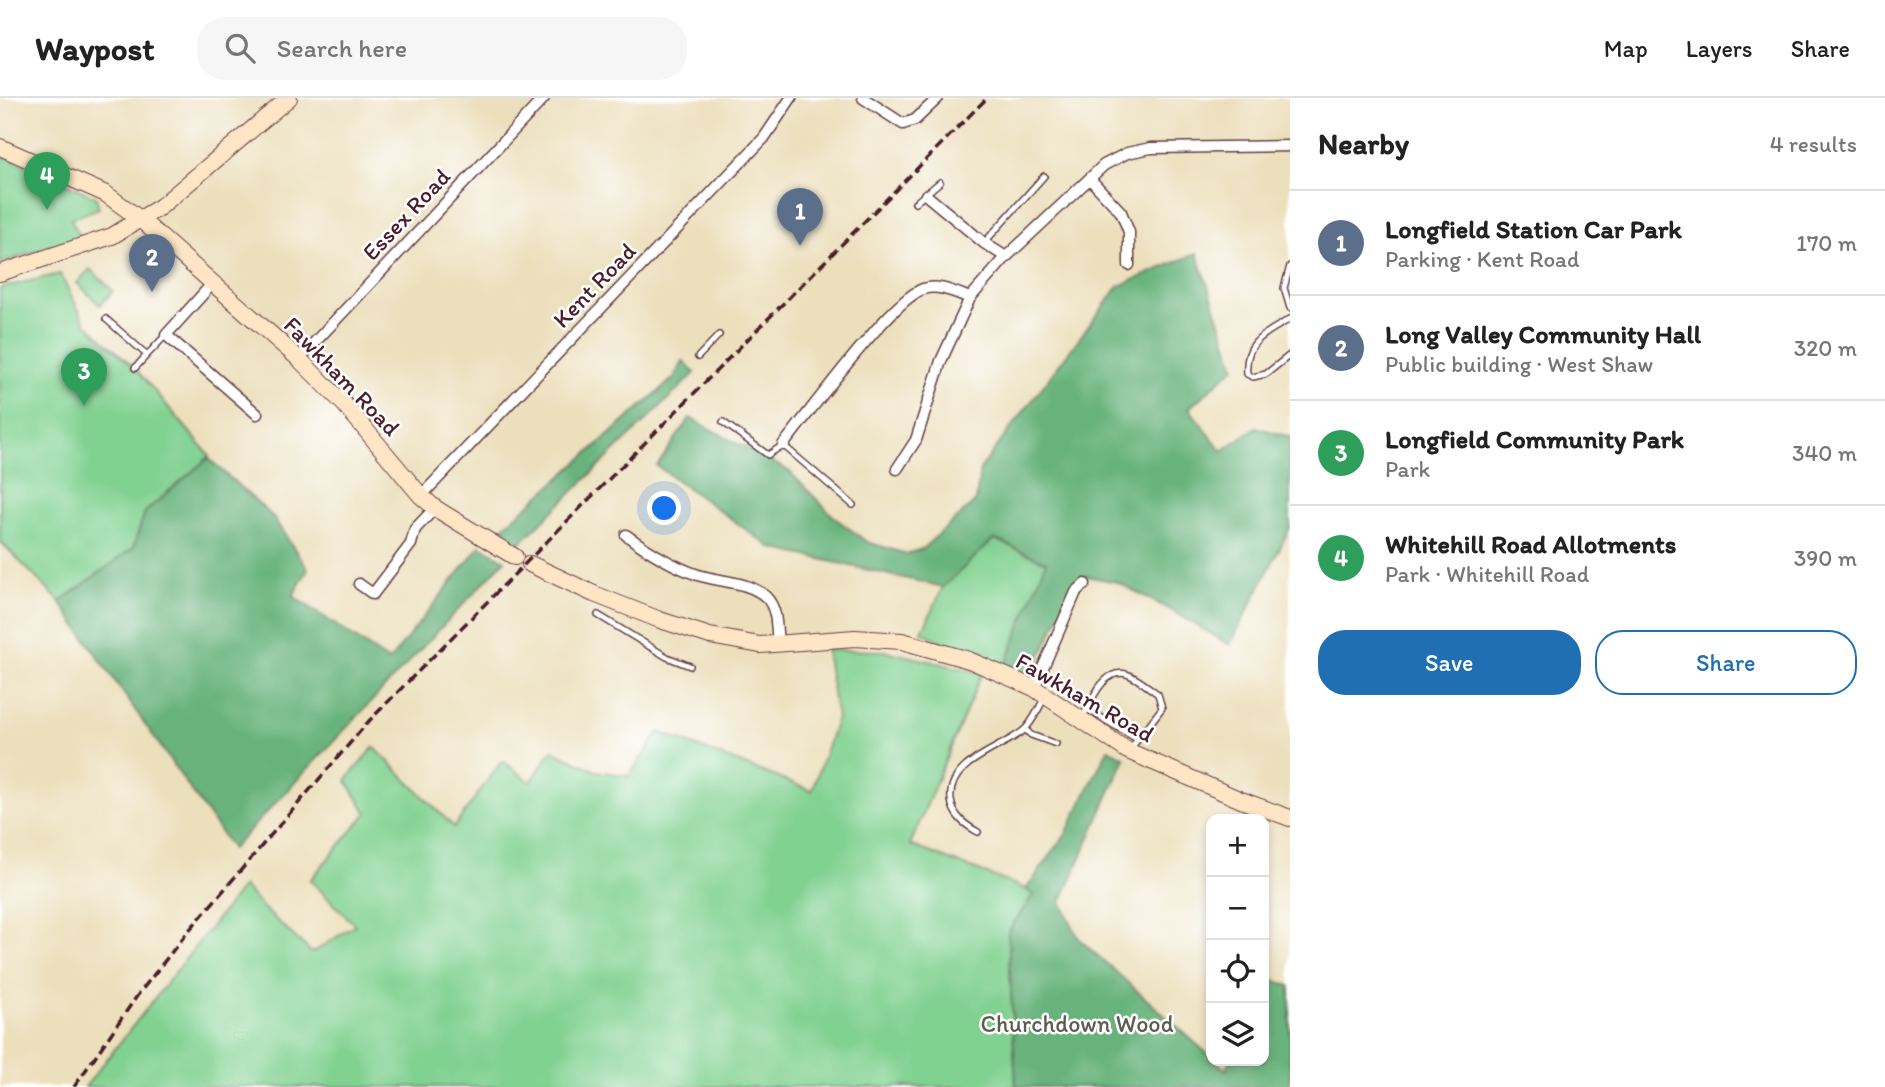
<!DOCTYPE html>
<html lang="en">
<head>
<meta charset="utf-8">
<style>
  :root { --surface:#fff; --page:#f6f6f6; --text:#222; --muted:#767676; --line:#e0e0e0; --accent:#1f6fb2 }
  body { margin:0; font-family:Itim,sans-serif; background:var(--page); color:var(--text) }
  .controls { position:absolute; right:21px; bottom:21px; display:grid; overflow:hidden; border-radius:14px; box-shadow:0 4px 10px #0003 }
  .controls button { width:63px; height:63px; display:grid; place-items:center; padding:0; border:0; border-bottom:2px solid var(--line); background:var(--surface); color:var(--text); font:35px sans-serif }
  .you { position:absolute; left:665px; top:411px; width:24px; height:24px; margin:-18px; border:5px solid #fff; border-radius:50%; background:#1a73e8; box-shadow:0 0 0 10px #1a73e833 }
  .badge { display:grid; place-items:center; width:46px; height:46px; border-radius:50%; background:var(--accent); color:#fff; font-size:23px; font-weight:700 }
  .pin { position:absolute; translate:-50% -58px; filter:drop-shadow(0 2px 4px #0008) }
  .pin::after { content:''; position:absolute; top:37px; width:24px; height:21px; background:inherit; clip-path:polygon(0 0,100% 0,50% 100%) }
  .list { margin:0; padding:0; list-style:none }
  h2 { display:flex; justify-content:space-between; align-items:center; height:91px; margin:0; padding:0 28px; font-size:30px }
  h2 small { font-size:23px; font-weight:400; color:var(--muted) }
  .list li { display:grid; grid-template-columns:46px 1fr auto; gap:21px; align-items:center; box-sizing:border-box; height:105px; padding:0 28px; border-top:2px solid var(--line) }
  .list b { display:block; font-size:26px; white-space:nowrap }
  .list p { margin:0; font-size:23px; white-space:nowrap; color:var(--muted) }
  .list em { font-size:23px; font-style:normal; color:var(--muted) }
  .actions { display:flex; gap:14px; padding:21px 28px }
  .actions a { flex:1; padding:16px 0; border:2px solid var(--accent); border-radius:28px; text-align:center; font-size:24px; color:var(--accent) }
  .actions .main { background:var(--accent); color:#fff }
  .icon { flex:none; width:38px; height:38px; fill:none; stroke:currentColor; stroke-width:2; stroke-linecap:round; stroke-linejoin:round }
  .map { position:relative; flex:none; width:1290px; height:989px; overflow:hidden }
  header { display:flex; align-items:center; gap:42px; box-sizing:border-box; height:98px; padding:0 35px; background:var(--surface); border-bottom:2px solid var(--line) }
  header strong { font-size:33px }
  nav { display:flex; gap:38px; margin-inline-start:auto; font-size:24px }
  .search { width:490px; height:63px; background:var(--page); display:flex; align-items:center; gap:18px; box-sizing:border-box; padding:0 24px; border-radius:28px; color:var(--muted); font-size:26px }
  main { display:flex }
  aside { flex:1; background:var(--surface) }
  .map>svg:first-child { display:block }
  .green { fill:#81d191; stroke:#66785e; stroke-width:2 }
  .forest { fill:#68b37b; stroke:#596953; stroke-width:2 }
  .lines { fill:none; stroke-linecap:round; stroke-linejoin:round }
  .lane-casing { stroke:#623c41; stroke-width:8 }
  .street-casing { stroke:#623c41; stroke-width:13 }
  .secondary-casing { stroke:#623c41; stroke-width:18 }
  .lane { stroke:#fff; stroke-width:5 }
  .street { stroke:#fff; stroke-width:10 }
  .secondary { stroke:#fee5c5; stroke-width:16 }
  .rail { stroke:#4a1f2b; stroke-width:3.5; stroke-dasharray:10 5; stroke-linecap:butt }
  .labels { text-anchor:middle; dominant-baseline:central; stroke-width:5; stroke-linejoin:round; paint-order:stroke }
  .street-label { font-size:24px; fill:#4a1f2b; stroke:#fff }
  .park-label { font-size:24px; fill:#5d5d4f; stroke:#fff }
</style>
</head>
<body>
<header>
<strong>Waypost</strong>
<div class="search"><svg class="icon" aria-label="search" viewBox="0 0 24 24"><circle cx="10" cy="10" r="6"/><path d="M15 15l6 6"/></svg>Search here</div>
<nav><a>Map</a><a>Layers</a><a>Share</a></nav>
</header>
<main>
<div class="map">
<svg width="1290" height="989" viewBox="0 0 1290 989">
  <rect width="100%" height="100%" fill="#fff"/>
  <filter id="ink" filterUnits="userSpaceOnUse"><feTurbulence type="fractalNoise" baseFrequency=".0143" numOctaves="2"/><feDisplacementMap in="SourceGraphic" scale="14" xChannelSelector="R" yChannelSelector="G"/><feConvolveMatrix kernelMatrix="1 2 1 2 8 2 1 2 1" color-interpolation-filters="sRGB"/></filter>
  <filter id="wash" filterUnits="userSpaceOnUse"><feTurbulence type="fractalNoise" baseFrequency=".00686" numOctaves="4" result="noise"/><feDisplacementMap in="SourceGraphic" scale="28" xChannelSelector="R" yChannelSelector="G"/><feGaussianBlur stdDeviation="1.57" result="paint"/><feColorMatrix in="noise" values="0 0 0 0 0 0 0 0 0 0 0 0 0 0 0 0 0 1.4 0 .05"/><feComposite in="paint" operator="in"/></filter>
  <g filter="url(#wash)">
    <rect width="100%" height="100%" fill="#ecdfbc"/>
    <g class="green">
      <path d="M 0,56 L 96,99 L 99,110 L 71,121 L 80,140 L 0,165 Z"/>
      <path d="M 90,171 L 113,193 L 100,207 L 77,185 Z"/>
      <path d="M 60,176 L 86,226 L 135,270 L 210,358 L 145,414 L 133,450 L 60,504 L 0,443 L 0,190 Z"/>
      <path d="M 994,441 L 1047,464 L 1003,573 L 922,534 L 943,489 Z"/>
      <path d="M 826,552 L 885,553 L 982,575 L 910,747 L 1026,791 L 1034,797 L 1008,834 L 1016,989 L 85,989 L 243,788 L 261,808 L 312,855 L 355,827 L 310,782 L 367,715 L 346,682 L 374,649 L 454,729 L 502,663 L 531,684 L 552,652 L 596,673 L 629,678 L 659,634 L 812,693 L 837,620 Z"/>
    </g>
    <g class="forest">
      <path d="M 1197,155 L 1235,269 L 1189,310 L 1222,353 L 1256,329 L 1290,339 L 1290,430 L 1230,547 L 1167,510 L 1117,484 L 1086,478 L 1073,490 L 1030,581 L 1003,573 L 1046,464 L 994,441 L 943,489 L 772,450 L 657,368 L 690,320 L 789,373 L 835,420 L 867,444 L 906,456 L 922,451 L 976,403 L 980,371 L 1119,188 Z"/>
      <path d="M 683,263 L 695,275 L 517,448 L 499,433 L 674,280 Z"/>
      <path d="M 208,360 L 272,418 L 308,471 L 293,498 L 389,563 L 480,448 L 505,462 L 232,751 L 60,504 L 133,450 L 145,414 Z"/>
      <path d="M 1108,651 L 1125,660 L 1061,804 L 1079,841 L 1211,959 L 1211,963 L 1216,963 L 1226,972 L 1230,963 L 1264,963 L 1264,879 L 1290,888 L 1290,989 L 1016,989 L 1008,834 L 1033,797 L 1026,791 L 1066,736 Z"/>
    </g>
  </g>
  <g filter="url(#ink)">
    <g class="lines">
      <defs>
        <g id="lane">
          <path d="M 915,105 L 940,84"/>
          <path d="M 984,145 L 1044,78"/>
          <path d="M 1290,168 L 1284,190 L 1290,210"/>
          <path d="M 106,221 L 147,257 L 166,237"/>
          <path d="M 1290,221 C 1265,236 1244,243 1247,276 L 1253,279 L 1266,276 L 1290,257"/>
          <path d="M 698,259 L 719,237"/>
          <path d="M 135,270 L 147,257"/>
          <path d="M 723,324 L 768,357 L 783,347 L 853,407"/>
          <path d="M 598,517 L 667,559 L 690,568"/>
          <path d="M 1087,611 L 1137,641"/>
          <path d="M 1083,619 C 1091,603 1105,567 1129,577 C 1139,581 1149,590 1158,596 L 1162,610 L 1131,650"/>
          <path d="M 1026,632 L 1031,637 L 1056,646"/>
          <path d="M 978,734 C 965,727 953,718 951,702 C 947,664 999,652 1023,633 C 1032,626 1038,611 1044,601"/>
        </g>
        <g id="street">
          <path d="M 863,0 L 903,26 L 915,22 L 938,0"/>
          <path d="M 1090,81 L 1121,114 L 1129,134 L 1129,167"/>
          <path d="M 926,97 L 984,145 L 1006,159"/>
          <path d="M 212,186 L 166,237 L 257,316"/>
          <path d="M 299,261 L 544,0"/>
          <path d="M 783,347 C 809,315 891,202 923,191 C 939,186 956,195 970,200"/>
          <path d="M 897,371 L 916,342 L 941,263 L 970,200 L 1006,159 L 1104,67 L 1127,55 L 1151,50 L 1290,48"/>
          <path d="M 421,398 L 764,40 L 791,0"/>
          <path d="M 626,437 C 648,453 672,468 698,477 C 719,484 749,483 766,499 C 778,511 776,530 778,546"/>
          <path d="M 359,486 L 373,496 L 411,446 L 415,431 L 435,410"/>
          <path d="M 1034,590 L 1076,494 L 1085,486"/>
        </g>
        <g id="secondary">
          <path d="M 0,49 L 106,96 L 140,121 L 299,261 L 345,307 L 421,398 L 435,410 L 515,459"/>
          <path d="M 0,175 L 112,138 L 160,109 L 289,0"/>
          <path d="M 530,466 L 594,496 L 660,522 L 710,538 L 760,547 L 855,540 L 902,543 L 969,562 L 1034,590 L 1128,653 L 1241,702 L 1290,720"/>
        </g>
      </defs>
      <use href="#lane" class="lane-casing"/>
      <use href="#street" class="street-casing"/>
      <use href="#secondary" class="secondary-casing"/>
      <use href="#lane" class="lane"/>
      <use href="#street" class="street"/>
      <use href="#secondary" class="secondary"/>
      <path class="rail" d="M 74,989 L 137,898 L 186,836 L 369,623 L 987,0"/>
    </g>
  </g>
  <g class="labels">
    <g class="street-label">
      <text transform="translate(406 116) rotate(-47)">Essex Road</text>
      <text transform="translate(594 187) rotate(-46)">Kent Road</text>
      <text transform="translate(342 278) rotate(46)">Fawkham Road</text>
      <text transform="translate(1085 599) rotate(30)">Fawkham Road</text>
    </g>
    <g class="park-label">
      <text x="1077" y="925">Churchdown Wood</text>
    </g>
  </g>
</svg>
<div class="controls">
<button>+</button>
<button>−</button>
<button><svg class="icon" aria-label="locate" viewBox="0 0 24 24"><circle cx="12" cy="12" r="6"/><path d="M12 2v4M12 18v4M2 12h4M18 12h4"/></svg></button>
<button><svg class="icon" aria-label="layers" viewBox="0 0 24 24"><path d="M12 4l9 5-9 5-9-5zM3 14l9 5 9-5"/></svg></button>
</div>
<div class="you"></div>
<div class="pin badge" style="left:800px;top:148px;background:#5c6f8a">1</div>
<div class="pin badge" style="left:152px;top:194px;background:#5c6f8a">2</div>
<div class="pin badge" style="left:84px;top:308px;background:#2e9e5b">3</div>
<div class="pin badge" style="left:47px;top:112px;background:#2e9e5b">4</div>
</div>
<aside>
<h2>Nearby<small>4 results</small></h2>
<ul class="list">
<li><span class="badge" style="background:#5c6f8a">1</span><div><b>Longfield Station Car Park</b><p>Parking · Kent Road</p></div><em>170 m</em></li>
<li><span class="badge" style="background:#5c6f8a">2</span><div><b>Long Valley Community Hall</b><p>Public building · West Shaw</p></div><em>320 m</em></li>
<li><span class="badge" style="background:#2e9e5b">3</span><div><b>Longfield Community Park</b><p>Park</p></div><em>340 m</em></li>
<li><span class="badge" style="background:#2e9e5b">4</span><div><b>Whitehill Road Allotments</b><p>Park · Whitehill Road</p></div><em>390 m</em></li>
</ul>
<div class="actions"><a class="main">Save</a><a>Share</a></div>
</aside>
</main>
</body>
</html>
